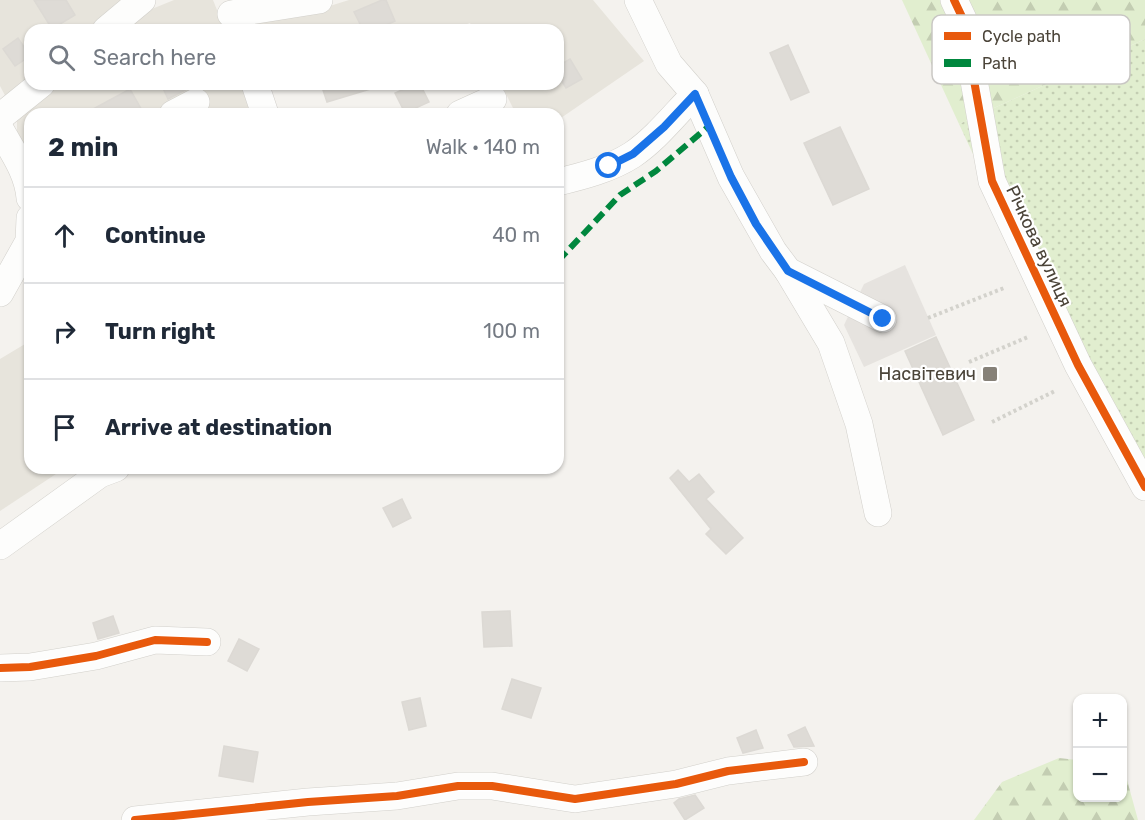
<!DOCTYPE html>
<html lang="en">
<head>
<meta charset="utf-8">
<style>
  :root { --surface:#fff; --page:#f2f2f3; --text:#1f2937; --muted:#747a83; --line:#e0e1e3 }
  body { margin:0; font-family:Rubik,sans-serif; background:var(--page); color:var(--text) }
  .controls { position:absolute; right:18px; bottom:18px; display:grid; overflow:hidden; border-radius:12px; box-shadow:0 2px 4px #0004 }
  .controls button { width:54px; height:54px; display:grid; place-items:center; padding:0; border:0; border-bottom:2px solid var(--line); background:var(--surface); color:var(--text); font:30px sans-serif }
  .stop { position:absolute; width:18px; height:18px; margin:-14px; border:4px solid #1a73e8; border-radius:50%; background:#fff }
  .stop.end { background:#1a73e8; border-color:#fff; box-shadow:0 2px 6px #0008 }
  .list { margin:0; padding:0; list-style:none }
  h2 { display:flex; justify-content:space-between; align-items:center; height:78px; margin:0; padding:0 24px; font-size:26px }
  h2 small { font-size:20px; font-weight:400; color:var(--muted) }
  .list li { display:grid; grid-template-columns:39px 1fr auto; gap:18px; align-items:center; box-sizing:border-box; height:96px; padding:0 24px; border-top:2px solid var(--line) }
  .list b { display:block; font-size:22px; white-space:nowrap }
  .list em { font-size:20px; font-style:normal; color:var(--muted) }
  .icon { flex:none; width:33px; height:33px; fill:none; stroke:currentColor; stroke-width:2; stroke-linecap:round; stroke-linejoin:round }
  .map { position:relative; flex:none; width:1145px; height:820px; overflow:hidden }
  .search { position:absolute; background:var(--surface); box-shadow:0 2px 4px #0004; left:24px; top:24px; width:540px; height:66px; display:flex; align-items:center; gap:15px; box-sizing:border-box; padding:0 21px; border-radius:18px; color:var(--muted); font-size:22px }
  .panel { position:absolute; background:var(--surface); box-shadow:0 2px 4px #0004; left:24px; top:108px; width:540px; height:366px; border-radius:18px }
  .map>svg:first-child { display:block }
  .residential { fill:#e7e4dc }
  .grass { fill:url(#grass-dots) }
  .forest { fill:url(#forest-firs) }
  .parking { fill:#e6e3df }
  .building { fill:#dedbd6; stroke:#dcd9d4; stroke-width:1.5 }
  .lines { fill:none; stroke-linecap:round; stroke-linejoin:round }
  .minor-casing { stroke:#d2d0cb; stroke-width:28 }
  .path { stroke:#d3d2cc; stroke-width:4; stroke-dasharray:3 3; stroke-linecap:butt }
  .minor { stroke:#fdfdfc; stroke-width:27 }
  .quiet { stroke:#00873e; stroke-width:6; stroke-dasharray:12 6; stroke-linecap:butt }
  .cycleway-casing { stroke:#fff; stroke-width:11 }
  .cycleway { stroke:#e8590c; stroke-width:8 }
  .route { stroke:#1a73e8; stroke-width:8 }
  .poi-dot { fill:#868178; stroke:#fff; stroke-width:2 }
  .labels { text-anchor:middle; dominant-baseline:central; stroke-width:4.5; stroke-linejoin:round; paint-order:stroke }
  .street-label { font-size:18px; fill:#4b4439; stroke:#fff }
  .poi-label { font-size:18px; fill:#4b4439; stroke:#fff; text-anchor:end }
  .key { fill:#fff; stroke:#c9c7c4; stroke-width:1.5 }
  .key-label { font-size:16px; fill:#4b4439 }
</style>
</head>
<body>
<div class="map">
<svg width="1145" height="820" viewBox="0 0 1145 820">
  <defs>
    <pattern id="grass-dots" width="8" height="8" patternUnits="userSpaceOnUse" patternTransform="scale(1.5)"><rect width="8" height="8" fill="#e1eecf"/><path d="M2 2h.1M6 6h.1" fill="none" stroke="#c3cdb2" stroke-width="1.8" stroke-linecap="round"/></pattern>
    <pattern id="forest-firs" width="22" height="20" patternUnits="userSpaceOnUse" patternTransform="scale(1.5)"><rect width="22" height="20" fill="#e1eecf"/><path d="M5 1l3.5 6h-7zM16 11l3.5 6h-7z" fill="#c3cdb2"/></pattern>
  </defs>
  <rect width="100%" height="100%" fill="#f4f2ee"/>
  <g class="residential">
    <path d="M 0,0 L 126,0 L 91,30 L 30,30 L 30,82 L 8,101 L 0,86 Z"/>
    <path d="M 174,0 L 213,0 L 225,30 L 122,30 L 142,13 Z"/>
    <path d="M 349,0 L 593,0 L 644,61 L 558,120 L 558,114 L 516,114 L 501,84 L 558,84 L 558,30 L 474,30 L 470,23 L 451,30 L 253,30 L 260,22 L 301,15 Z"/>
    <path d="M 56,84 L 245,84 L 257,114 L 30,114 L 30,159 L 17,133 L 17,120 L 29,106 Z"/>
    <path d="M 30,341 L 30,468 L 65,468 L 0,511 L 0,359 Z"/>
  </g>
  <path class="grass" d="M 1145,39 L 1145,499 L 1041,300 L 959,124 Z"/>
  <g class="forest">
    <path d="M 902,0 L 1145,0 L 1145,39 L 959,124 Z"/>
    <path d="M 1059,758 L 1077,760 L 1078,798 L 1122,798 L 1123,776 L 1127,780 L 1138,820 L 974,820 L 1002,782 Z"/>
  </g>
  <path class="parking" d="M 905,265 L 936,335 L 864,367 L 844,325 L 864,284 Z"/>
  <g class="building">
    <path d="M 34,0 L 66,0 L 75,15 L 52,29 Z"/>
    <path d="M 382,0 L 386,0 L 395,21 L 375,30 L 363,30 L 354,12 Z"/>
    <path d="M 18,38 L 30,56 L 15,66 L 3,49 Z"/>
    <path d="M 788,45 L 809,92 L 791,100 L 770,53 Z"/>
    <path d="M 570,59 L 582,79 L 566,88 L 558,75 L 558,66 Z"/>
    <path d="M 161,84 L 207,84 L 200,87 L 189,88 L 168,99 Z"/>
    <path d="M 334,84 L 374,84 L 374,88 L 327,102 L 322,87 Z"/>
    <path d="M 415,84 L 420,84 L 429,102 L 405,113 L 395,93 Z"/>
    <path d="M 130,89 L 144,114 L 84,114 Z"/>
    <path d="M 840,127 L 869,189 L 833,205 L 804,143 Z"/>
    <path d="M 936,337 L 974,420 L 943,435 L 905,351 Z"/>
    <path d="M 678,470 L 689,482 L 699,474 L 714,492 L 706,499 L 743,538 L 726,554 L 706,534 L 711,529 L 670,478 Z"/>
    <path d="M 402,499 L 411,518 L 393,527 L 383,508 Z"/>
    <path d="M 510,611 L 512,646 L 484,647 L 482,612 Z"/>
    <path d="M 113,616 L 119,633 L 98,639 L 93,623 Z"/>
    <path d="M 239,639 L 259,649 L 247,671 L 228,661 Z"/>
    <path d="M 512,679 L 541,688 L 531,718 L 502,709 Z"/>
    <path d="M 420,698 L 426,726 L 409,730 L 402,702 Z"/>
    <path d="M 805,727 L 814,746 L 794,747 L 788,735 Z"/>
    <path d="M 756,730 L 763,748 L 743,753 L 737,738 Z"/>
    <path d="M 224,746 L 258,752 L 253,782 L 219,776 Z"/>
    <path d="M 695,795 L 704,808 L 685,820 L 674,803 L 679,799 Z"/>
  </g>
  <g class="lines">
    <defs>
      <g id="minor">
        <path d="M 638,0 L 669,64 L 695,94 L 731,177 L 773,251 L 788,271 L 883,319"/>
        <path d="M 954,0 L 963,19 L 992,181 L 1078,365 L 1145,487"/>
        <path d="M 231,14 L 319,0"/>
        <path d="M 106,30 L 142,0"/>
        <path d="M 255,84 L 265,114"/>
        <path d="M 173,114 L 196,102"/>
        <path d="M 460,114 L 493,99"/>
        <path d="M 0,117 L 41,84"/>
        <path d="M 0,129 C 12,151 28,172 30,198"/>
        <path d="M 558,182 C 583,176 610,169 632,155 C 656,139 675,114 695,94"/>
        <path d="M 788,271 L 831,343 L 859,424 L 878,513"/>
        <path d="M 0,293 L 29,241 L 30,218"/>
        <path d="M 0,546 L 100,474 L 116,468"/>
        <path d="M 0,668 L 30,667 L 96,656 L 155,640 L 207,642"/>
        <path d="M 135,820 L 308,802 L 397,796 L 458,786 L 492,786 L 575,799 L 676,784 L 728,771 L 804,762"/>
      </g>
    </defs>
    <use href="#minor" class="minor-casing"/>
    <g class="path">
      <path d="M 928,318 L 1004,288"/>
      <path d="M 969,362 L 1028,337"/>
      <path d="M 992,422 L 1055,391"/>
    </g>
    <use href="#minor" class="minor"/>
    <path class="quiet" d="M 558,261 L 620,195 L 656,171 L 709,126"/>
    <defs>
      <g id="cycleway">
        <path d="M 954,0 L 963,19 L 992,181 L 1078,365 L 1145,487"/>
        <path d="M 0,668 L 30,667 L 96,656 L 155,640 L 207,642"/>
        <path d="M 135,820 L 308,802 L 397,796 L 458,786 L 492,786 L 575,799 L 676,784 L 728,771 L 804,762"/>
      </g>
    </defs>
    <use href="#cycleway" class="cycleway-casing"/>
    <use href="#cycleway" class="cycleway"/>
  </g>
  <g class="lines">
    <path class="route" d="M 609,166 L 633,154 L 664,127 L 695,94 L 731,177 L 756,224 L 788,271 L 883,319"/>
  </g>
  <rect class="poi-dot" x="982" y="366" width="16" height="16" rx="3"/>
  <g class="labels">
    <g class="street-label">
      <text transform="translate(1039 246) rotate(65)">Річкова вулиця</text>
    </g>
    <g class="poi-label">
      <text x="976" y="374">Насвітевич</text>
    </g>
  </g>
  <rect x="932" y="15" width="198" height="69" rx="9" class="key"/>
  <rect x="944" y="32" width="27" height="8" fill="#e8590c"/>
  <rect x="944" y="59" width="27" height="8" fill="#00873e"/>
  <g class="key-label">
    <text x="982" y="42">Cycle path</text>
    <text x="982" y="69">Path</text>
  </g>
</svg>
<div class="controls">
<button>+</button>
<button>−</button>
</div>
<div class="stop" style="left:609px;top:166px"></div>
<div class="stop end" style="left:883px;top:319px"></div>
<div class="search"><svg class="icon" aria-label="search" viewBox="0 0 24 24"><circle cx="10" cy="10" r="6"/><path d="M15 15l6 6"/></svg>Search here</div>
<section class="panel">
<h2>2 min<small>Walk · 140 m</small></h2>
<ul class="list">
<li><svg class="icon" aria-label="ahead" viewBox="0 0 24 24"><path d="M12 20V5M6 11l6-6 6 6"/></svg><div><b>Continue</b></div><em>40 m</em></li>
<li><svg class="icon" aria-label="right" viewBox="0 0 24 24"><path d="M7 20v-9h11M14 6l5 5-5 5"/></svg><div><b>Turn right</b></div><em>100 m</em></li>
<li><svg class="icon" aria-label="arrive" viewBox="0 0 24 24"><path d="M6 21V4h12l-3 4 3 4H6"/></svg><div><b>Arrive at destination</b></div></li>
</ul>
</section>
</div>
</body>
</html>
